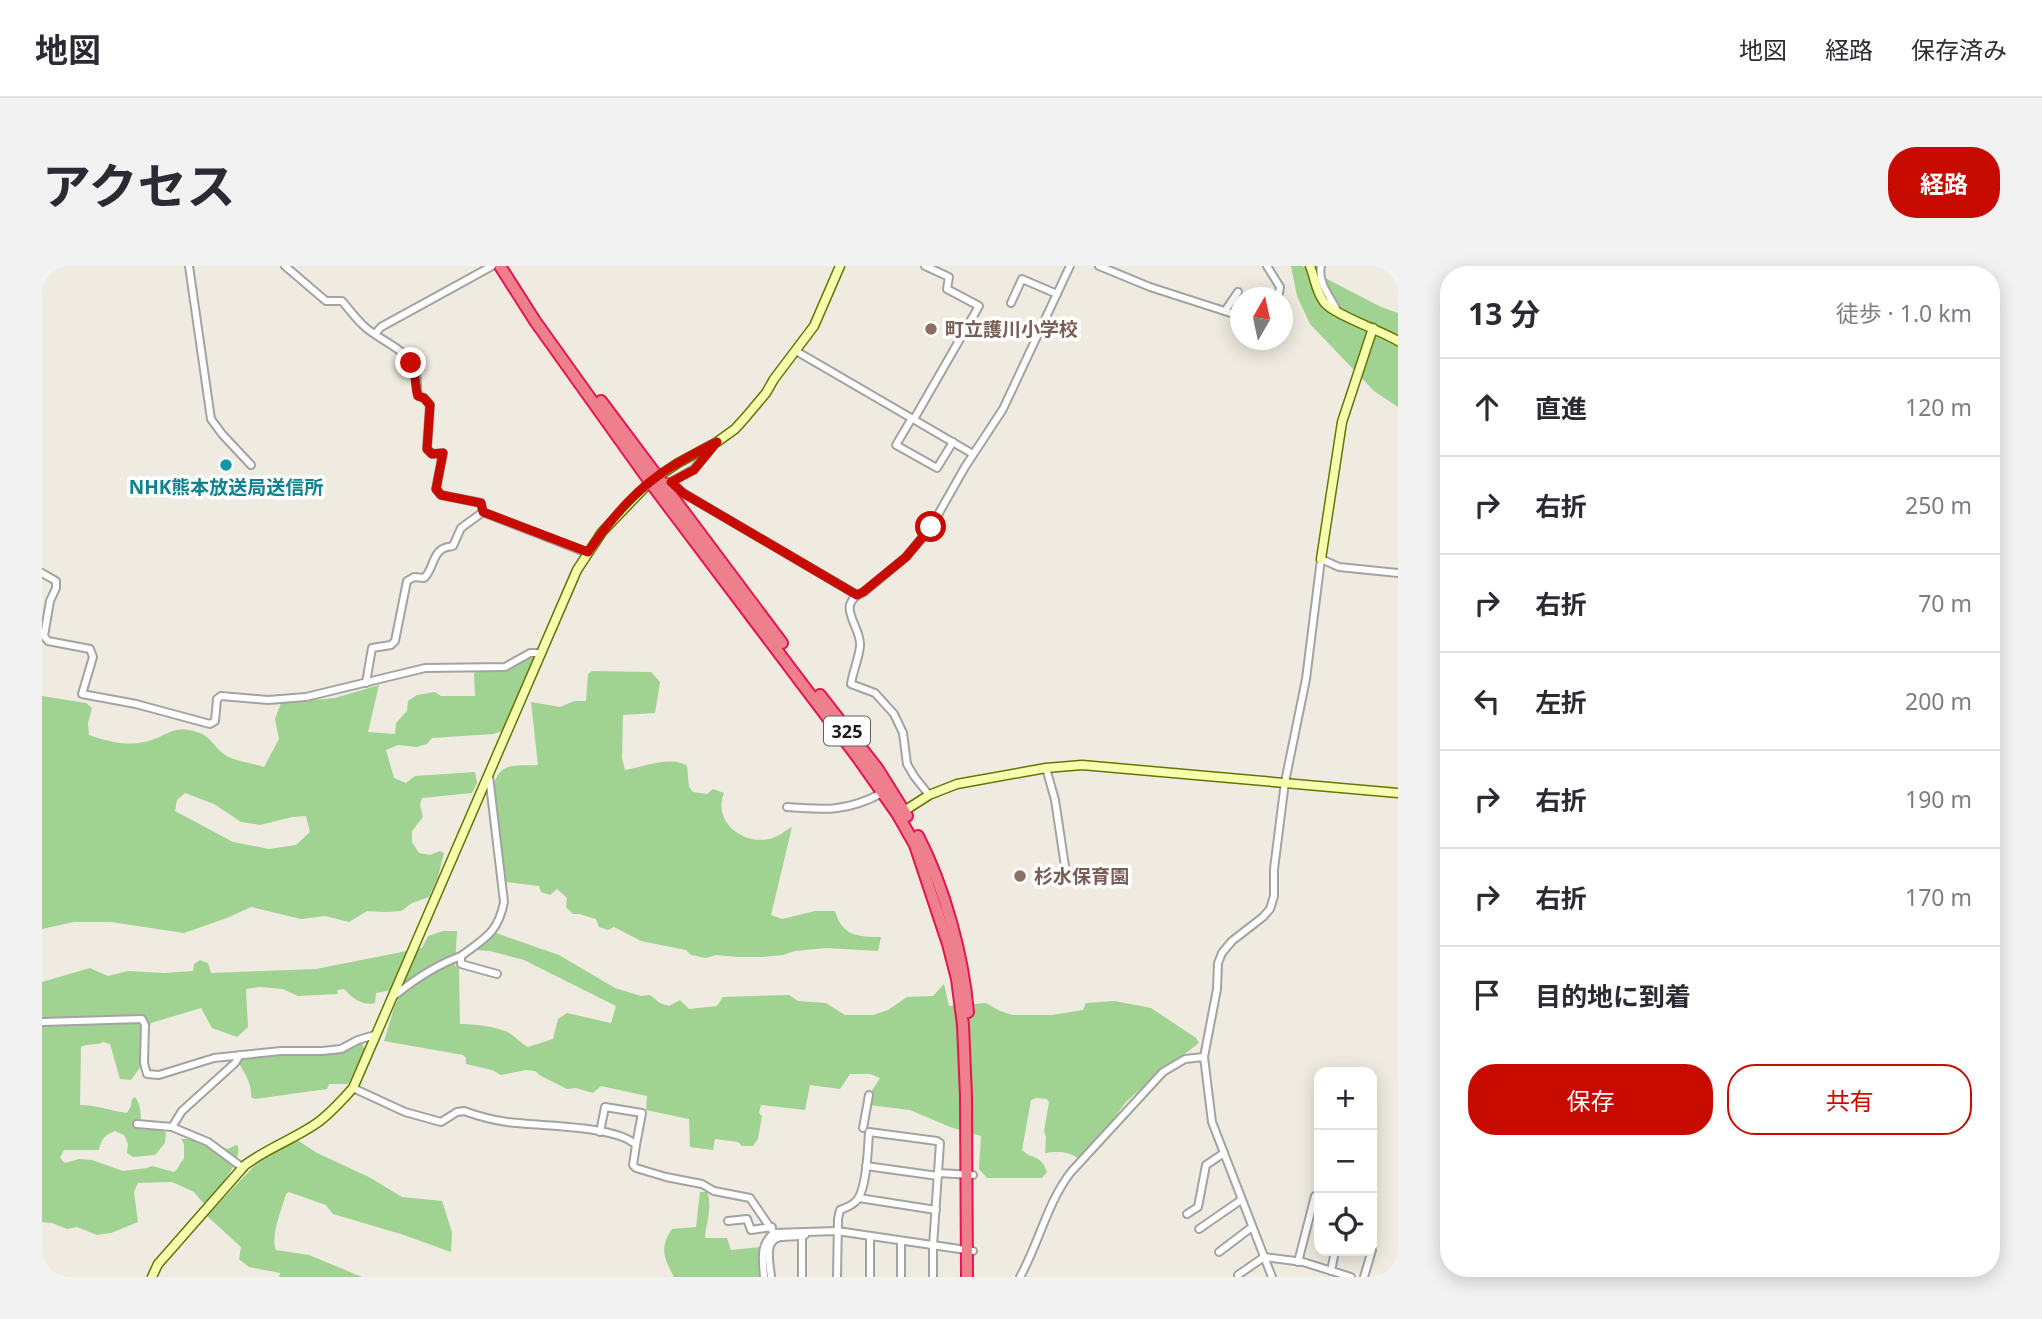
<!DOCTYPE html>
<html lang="ja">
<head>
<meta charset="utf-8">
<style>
  :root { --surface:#fff; --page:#f2f2f3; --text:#2b2b33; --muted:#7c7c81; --line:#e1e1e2; --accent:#c80b00 }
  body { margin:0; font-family:"Noto Sans","Noto Sans JP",sans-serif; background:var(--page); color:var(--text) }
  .controls { position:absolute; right:21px; bottom:21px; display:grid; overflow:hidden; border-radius:14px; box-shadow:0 4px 18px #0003 }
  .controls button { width:63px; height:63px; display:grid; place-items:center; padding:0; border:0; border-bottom:2px solid var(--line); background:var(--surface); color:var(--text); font:35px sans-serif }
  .compass { position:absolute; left:1188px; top:21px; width:63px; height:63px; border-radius:50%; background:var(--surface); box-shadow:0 4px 18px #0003; rotate:9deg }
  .stop { position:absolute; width:21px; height:21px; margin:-16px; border:5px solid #c80b00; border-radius:50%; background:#fff }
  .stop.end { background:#c80b00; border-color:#fff; box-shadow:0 2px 7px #0008 }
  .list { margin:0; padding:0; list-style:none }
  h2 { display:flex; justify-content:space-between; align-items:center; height:91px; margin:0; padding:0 28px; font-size:30px }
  h2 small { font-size:23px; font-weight:400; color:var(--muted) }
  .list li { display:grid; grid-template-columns:46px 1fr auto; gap:21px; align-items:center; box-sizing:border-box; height:98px; padding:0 28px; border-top:2px solid var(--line) }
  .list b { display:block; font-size:26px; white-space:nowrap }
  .list em { font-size:23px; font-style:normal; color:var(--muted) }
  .actions { display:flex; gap:14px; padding:21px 28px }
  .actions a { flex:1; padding:16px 0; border:2px solid var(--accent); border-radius:28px; text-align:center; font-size:24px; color:var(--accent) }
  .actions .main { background:var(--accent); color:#fff }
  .icon { flex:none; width:38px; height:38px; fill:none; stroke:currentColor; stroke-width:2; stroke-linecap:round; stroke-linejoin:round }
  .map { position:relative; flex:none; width:1356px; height:1011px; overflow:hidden; border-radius:28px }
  header { display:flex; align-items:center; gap:42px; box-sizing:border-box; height:98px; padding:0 35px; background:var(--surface); border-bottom:2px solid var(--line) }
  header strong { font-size:33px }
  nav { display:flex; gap:38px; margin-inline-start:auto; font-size:24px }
  .intro { display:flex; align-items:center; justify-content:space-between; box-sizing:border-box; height:168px; padding:0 42px }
  h1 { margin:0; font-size:49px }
  .button { padding:18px 32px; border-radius:28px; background:var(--accent); color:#fff; font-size:24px; font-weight:700 }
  main { display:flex; gap:42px; padding:0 42px }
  aside { flex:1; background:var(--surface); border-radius:28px; box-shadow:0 4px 18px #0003 }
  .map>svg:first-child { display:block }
  .forest { fill:#a0d291; fill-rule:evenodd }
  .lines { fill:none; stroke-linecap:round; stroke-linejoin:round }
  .street-casing { stroke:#a3a3a3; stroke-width:10 }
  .secondary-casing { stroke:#637600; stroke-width:11 }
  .highway-casing { stroke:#e61450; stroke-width:14 }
  .street { stroke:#fff; stroke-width:6 }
  .secondary { stroke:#f6ffae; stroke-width:8 }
  .highway { stroke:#ee808e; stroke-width:10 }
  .route { stroke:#c80b00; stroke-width:9 }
  .education-dot { fill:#8d6e63; stroke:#fff; stroke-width:2.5 }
  .culture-dot { fill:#0f9aa8; stroke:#fff; stroke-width:2.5 }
  .labels { text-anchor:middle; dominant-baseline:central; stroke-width:7; stroke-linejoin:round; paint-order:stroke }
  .shield { fill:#fff; stroke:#606060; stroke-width:2 }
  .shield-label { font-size:18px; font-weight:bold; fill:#1c1c1c }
  .education-label { font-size:19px; font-weight:bold; fill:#785e54; stroke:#fff; text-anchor:start }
  .culture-label { font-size:19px; font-weight:bold; fill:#0d838f; stroke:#fff }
</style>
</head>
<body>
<header>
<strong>地図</strong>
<nav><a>地図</a><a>経路</a><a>保存済み</a></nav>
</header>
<div class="intro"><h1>アクセス</h1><a class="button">経路</a></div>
<main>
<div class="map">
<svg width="1356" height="1011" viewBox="0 0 1356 1011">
  <rect width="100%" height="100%" fill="#efebe0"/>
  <g class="forest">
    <path d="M 1249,0 L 1260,0 L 1339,41 L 1356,47 L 1356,141 L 1332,125 L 1268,58 L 1255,30 Z"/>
    <path d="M 487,392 L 493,392 L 461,465 L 451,468 L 390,472 L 385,478 L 374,481 L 356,479 L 344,484 L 352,512 L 364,517 L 373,510 L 433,506 L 435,517 L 430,527 L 380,532 L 378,539 L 381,551 L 370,565 L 370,576 L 377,587 L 388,589 L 398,585 L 402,587 L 396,611 L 387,631 L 370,637 L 359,645 L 344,646 L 325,645 L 307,656 L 283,650 L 259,653 L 209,641 L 185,652 L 142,667 L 69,656 L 32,656 L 0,663 L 0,430 L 44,437 L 50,442 L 46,457 L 47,469 C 70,477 92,482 115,472 C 127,467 132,462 146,464 C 172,468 169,481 185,490 C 196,496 211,497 222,501 L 237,473 L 233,453 L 239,437 L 293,432 L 337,419 L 326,466 L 353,468 L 354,457 L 365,445 L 366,435 L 375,429 L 393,426 L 399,430 L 433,430 L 432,408 L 435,404 L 463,404 ZM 143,527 L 172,538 L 199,556 L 218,559 L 250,551 L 264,550 L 268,566 L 254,579 L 227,583 L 191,576 L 133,545 L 135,534 Z"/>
    <path d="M 550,405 L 609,406 L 618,416 L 613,447 L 581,449 L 580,492 L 583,504 C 601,501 630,489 645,500 L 647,521 L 651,526 L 665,528 L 671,523 L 682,527 C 670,556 702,581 731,572 C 737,570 744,564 750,561 L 729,649 L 740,653 L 773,645 L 793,645 C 800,670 816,671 839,671 L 836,685 L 784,682 L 753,685 L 741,689 L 720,691 L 696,691 L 674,689 L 664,692 L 649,689 L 644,684 L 599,675 L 572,661 L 566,664 L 557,661 L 554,653 L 537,648 L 531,648 L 524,641 L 525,632 L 515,623 L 508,629 L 499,626 L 497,620 L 463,616 L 451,522 C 457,495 473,500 496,499 L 489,436 L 518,441 L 532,435 L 544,435 L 546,408 Z"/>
    <path d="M 401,665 L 415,665 L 413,700 L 417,703 L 418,758 C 432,758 449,760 463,765 C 470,767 478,777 486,781 L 511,773 L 516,753 L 525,747 L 569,757 L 574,740 L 482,694 L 448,685 L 432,684 L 454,667 L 517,689 L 573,722 L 599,730 L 608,729 L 618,737 L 627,740 L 638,734 L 647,743 L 675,740 L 681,731 L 747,729 L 756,735 L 784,737 L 803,749 L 831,749 L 846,744 L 865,731 L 891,730 L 902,718 L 907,740 L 944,737 L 958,745 L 971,749 L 1010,749 L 1041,744 L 1044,737 L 1073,735 L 1109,742 L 1154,772 L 1157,777 L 1107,815 L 1084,836 L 1070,855 L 1037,893 C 1027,885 1015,885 1003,887 L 1004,871 L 1002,865 L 1007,836 L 1005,833 L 994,832 L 989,834 L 980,884 C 990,894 999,888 1005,906 L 1000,912 L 945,912 L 937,903 L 939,870 L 908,861 L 868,844 L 827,839 L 829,826 L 838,812 L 828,808 L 808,808 L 798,823 L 768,819 L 763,844 L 719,839 L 717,847 L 720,850 L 716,873 L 711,880 L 700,880 L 696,876 L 673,873 L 671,884 L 648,881 L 647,853 L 604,844 L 605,830 L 559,820 L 551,827 L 534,822 L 525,823 L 499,810 L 493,805 L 484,804 L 459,809 L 450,804 L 424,798 L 424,792 L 421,789 L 342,775 L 353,739 L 359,729 L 350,724 L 334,727 L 333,737 C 320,740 310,732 302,723 L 295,724 L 296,728 L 256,730 L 241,723 L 218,721 L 204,723 L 206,761 L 195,771 L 170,762 L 159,742 L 109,757 L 97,803 L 89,814 L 78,813 L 68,778 L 61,776 C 53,780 46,777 39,781 L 38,839 C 55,839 69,845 85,847 L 89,840 L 90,833 L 93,831 C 98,837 100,849 98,857 L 117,861 L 124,867 L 123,877 L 113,889 L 91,891 L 85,887 L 86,878 L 82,869 L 73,865 C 63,869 59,873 57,884 L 22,884 L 18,892 L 23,897 L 37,893 L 50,894 L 81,905 L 105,902 L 110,900 L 132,906 C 137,903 137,897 142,893 L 142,878 L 139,873 L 145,873 L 151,866 C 164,868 171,880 186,883 L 194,879 L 196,880 C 200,898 174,924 162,938 L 152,926 L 130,916 L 96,917 L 92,926 L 96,956 L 69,967 L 55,969 L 35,961 L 25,963 L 10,957 L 0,956 L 0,716 L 48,702 L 66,710 L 86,705 L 122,707 L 151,705 L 152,698 L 158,694 L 166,697 L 169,707 L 274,703 L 380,682 L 386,670 Z"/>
    <path d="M 320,777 L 323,784 L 306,818 L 287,818 L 285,823 L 213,833 L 209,831 C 210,817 203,808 196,796 L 204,791 L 254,787 Z"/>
    <path d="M 255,874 L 275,887 L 327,911 L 360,931 L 400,935 L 410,966 L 409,986 L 362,969 L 291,948 L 284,939 L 247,926 L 244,928 C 240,942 228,971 234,984 L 267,989 L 320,1011 L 237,1011 L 238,1007 L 207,1001 L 197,993 L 199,981 L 165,950 L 213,899 Z"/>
    <path d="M 658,926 L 665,926 C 671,941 664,956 663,972 L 685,972 L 689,984 L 718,981 L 722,986 L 721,1011 L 632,1011 C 622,992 617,982 630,963 L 654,961 Z"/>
  </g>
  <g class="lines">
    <defs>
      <g id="street">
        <path d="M 147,0 L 169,153 L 180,168 L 209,199"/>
        <path d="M 243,0 L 284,35 L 300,35 C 307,43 314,53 322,60 C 337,75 370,84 374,108 C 376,116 374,122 376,130 L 382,132 L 388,139 L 385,183 L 390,188 L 401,187 L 394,223 L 399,229 L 439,237 L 441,246 L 546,287"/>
        <path d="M 1057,0 L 1108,21 L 1198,50"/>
        <path d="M 1225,0 L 1238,21 L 1236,32"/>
        <path d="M 1279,0 C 1275,16 1289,32 1296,46"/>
        <path d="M 969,37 L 980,13 L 1015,28"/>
        <path d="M 1183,45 L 1196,26"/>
        <path d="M 333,68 L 339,61 L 450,0"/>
        <path d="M 754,85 L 931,188"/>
        <path d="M 870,152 L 854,179 L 895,202 L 911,176"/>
        <path d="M 872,153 L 937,40 L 905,23 L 907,11 L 883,0"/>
        <path d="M 626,216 L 629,216 L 652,203 L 671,180"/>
        <path d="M 629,216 L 641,227 L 815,329"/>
        <path d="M 0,307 L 14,315 L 14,322 L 8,335 L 2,370 L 6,375 L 48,383 L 51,391 L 40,428 L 94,438 L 168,458 L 173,455 L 175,433 L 179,430 L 226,434 L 264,431 L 383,402 L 463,401 L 488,387 L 499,387"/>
        <path d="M 324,417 L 330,382 L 349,379 L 353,375 L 365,315 L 372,311 L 382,312 C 391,304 390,290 399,284 C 402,281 407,281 411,280 L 419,262 L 441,246"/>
        <path d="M 1004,502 L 1013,534 L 1024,607"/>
        <path d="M 447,510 L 462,636 C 456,667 443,672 419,690 L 419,698 L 455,708"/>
        <path d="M 887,529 L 872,510 L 865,498 L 861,467 L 852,448 L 833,427 L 809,418 C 811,405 817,392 818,380 C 820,360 791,339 822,326 L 864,291 L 889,261 L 923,201 L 961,143 L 1028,0"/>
        <path d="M 745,541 C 782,544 805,546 840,527"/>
        <path d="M 352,730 C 373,713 394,699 419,690"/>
        <path d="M 0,756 L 100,753 L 103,759 L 102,797 L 105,808 L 117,809 L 172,792 L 239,785 L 280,785 L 299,783 L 316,774 L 333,769"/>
        <path d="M 198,789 L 193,797 L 140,845 L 130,861 L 166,876 L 201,902"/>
        <path d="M 311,822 L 363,846 L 399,856 L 415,846 L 422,845 C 436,850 451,854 465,856 C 494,860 574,859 594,879 L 591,899 L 594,902 L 624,911 L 660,918 L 672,925 L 708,932 L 732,967"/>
        <path d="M 95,858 L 130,861"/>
        <path d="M 821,862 L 827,829"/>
        <path d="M 558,866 L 563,841 L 600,847 L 594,879"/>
        <path d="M 824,900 L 896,910"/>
        <path d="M 896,907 L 931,909"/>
        <path d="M 817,932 L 894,944"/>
        <path d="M 1145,948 L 1156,941 L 1164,899 L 1182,887"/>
        <path d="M 686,955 L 705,953 L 709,964 L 730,961"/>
        <path d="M 1157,963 L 1199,934"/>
        <path d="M 760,970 L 760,1011"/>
        <path d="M 1177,986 L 1210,961"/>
        <path d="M 1256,996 L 1273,930 L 1277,931"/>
        <path d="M 1289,1005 L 1293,985"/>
        <path d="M 1196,1009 L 1222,991 L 1261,996 L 1309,1011"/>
        <path d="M 722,1011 C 721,994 717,979 732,967 L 795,965 L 931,985"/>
        <path d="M 729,1011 C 728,998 721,973 739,971 C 747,970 755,971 763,969"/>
        <path d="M 795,1011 L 796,953 L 798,944 C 803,942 809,940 813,936 C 825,927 826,881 827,866 L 895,875 L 898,877 L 891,980 L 891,1011"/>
        <path d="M 828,1011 L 828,970"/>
        <path d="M 859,1011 L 859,975"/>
        <path d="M 978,1011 C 997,977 1005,937 1029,906 L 1121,806 L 1143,793 L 1162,791"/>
        <path d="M 1230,1011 L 1170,856 L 1162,791 L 1175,723 L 1176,697 L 1180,687 L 1190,675 L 1221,651 L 1228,643 L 1232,630 L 1232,603 L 1243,516 L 1264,413 L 1279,293 L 1297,301 L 1356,307"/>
        <path d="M 1322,1011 L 1330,984"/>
      </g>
      <g id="secondary">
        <path d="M 1268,0 C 1273,12 1274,26 1282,36 C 1290,48 1340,65 1356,75"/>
        <path d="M 1279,293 L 1300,156 L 1331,62"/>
        <path d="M 859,547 L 887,529 L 915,518 L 1004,502 L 1040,499 L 1356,527"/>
        <path d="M 110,1011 L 116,998 L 124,989 L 203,899 C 226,882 252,873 275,857 C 289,847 300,834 311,822 L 535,304 L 560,266 L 608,216 L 636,197 L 675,176 L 693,163 L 703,152 L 724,127 L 732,113 L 772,60 L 798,0"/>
      </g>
      <g id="highway">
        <path d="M 458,0 L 493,55 L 608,216 L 816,492 L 856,549 L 873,579 L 906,678 L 915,713 L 921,759 L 924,830 L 925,1011"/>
        <path d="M 559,135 L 740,377"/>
        <path d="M 778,429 L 835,502 L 865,550"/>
        <path d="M 876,570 C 902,620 921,689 926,746"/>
      </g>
    </defs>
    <use href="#street" class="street-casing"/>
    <use href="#secondary" class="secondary-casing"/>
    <use href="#highway" class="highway-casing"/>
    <use href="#street" class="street"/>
    <use href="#secondary" class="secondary"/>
    <use href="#highway" class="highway"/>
  </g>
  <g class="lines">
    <path class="route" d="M 369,97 C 375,108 372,118 376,130 L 382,132 L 388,139 L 385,183 L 390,188 L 401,187 L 394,223 L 399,229 L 439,237 L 441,246 L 546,286 C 565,258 589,229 617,209 C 635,196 655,186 675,176 L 652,204 L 629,216 L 641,227 L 815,329 L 821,326 L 864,291 L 889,261"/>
  </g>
  <g class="education-dot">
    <circle cx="889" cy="63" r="7"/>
    <circle cx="978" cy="610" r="7"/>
  </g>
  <circle class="culture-dot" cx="184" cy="199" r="7"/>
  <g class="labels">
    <rect class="shield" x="782" y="450.5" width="46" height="29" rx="5"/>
    <g class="shield-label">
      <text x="805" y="465">325</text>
    </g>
    <g class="education-label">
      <text x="903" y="63">町立護川小学校</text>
      <text x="992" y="610">杉水保育園</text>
    </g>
    <g class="culture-label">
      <text x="184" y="221">NHK熊本放送局送信所</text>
    </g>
  </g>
</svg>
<div class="controls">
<button>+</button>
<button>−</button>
<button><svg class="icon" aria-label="locate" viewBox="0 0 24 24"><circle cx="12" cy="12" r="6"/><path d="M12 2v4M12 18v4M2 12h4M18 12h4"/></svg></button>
</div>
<svg class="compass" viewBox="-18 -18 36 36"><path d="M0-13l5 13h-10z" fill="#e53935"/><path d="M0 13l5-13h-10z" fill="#7c7c81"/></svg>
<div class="stop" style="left:889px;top:261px"></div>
<div class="stop end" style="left:369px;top:97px"></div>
</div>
<aside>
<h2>13 分<small>徒歩 · 1.0 km</small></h2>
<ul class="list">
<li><svg class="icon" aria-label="ahead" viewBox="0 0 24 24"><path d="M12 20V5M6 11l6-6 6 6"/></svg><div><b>直進</b></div><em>120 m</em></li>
<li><svg class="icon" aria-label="right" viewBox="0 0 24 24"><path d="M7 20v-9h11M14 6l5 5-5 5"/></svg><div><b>右折</b></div><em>250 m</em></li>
<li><svg class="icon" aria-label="right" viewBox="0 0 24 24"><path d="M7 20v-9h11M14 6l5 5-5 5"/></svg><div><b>右折</b></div><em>70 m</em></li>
<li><svg class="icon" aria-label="left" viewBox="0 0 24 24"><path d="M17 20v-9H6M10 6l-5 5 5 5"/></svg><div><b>左折</b></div><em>200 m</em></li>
<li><svg class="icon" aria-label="right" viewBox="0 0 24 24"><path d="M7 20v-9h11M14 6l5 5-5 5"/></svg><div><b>右折</b></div><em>190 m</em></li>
<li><svg class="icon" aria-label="right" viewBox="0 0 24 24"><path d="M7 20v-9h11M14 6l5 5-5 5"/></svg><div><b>右折</b></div><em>170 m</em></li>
<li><svg class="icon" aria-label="arrive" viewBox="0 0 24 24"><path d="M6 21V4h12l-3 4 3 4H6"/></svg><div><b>目的地に到着</b></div></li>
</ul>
<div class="actions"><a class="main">保存</a><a>共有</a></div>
</aside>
</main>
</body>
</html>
